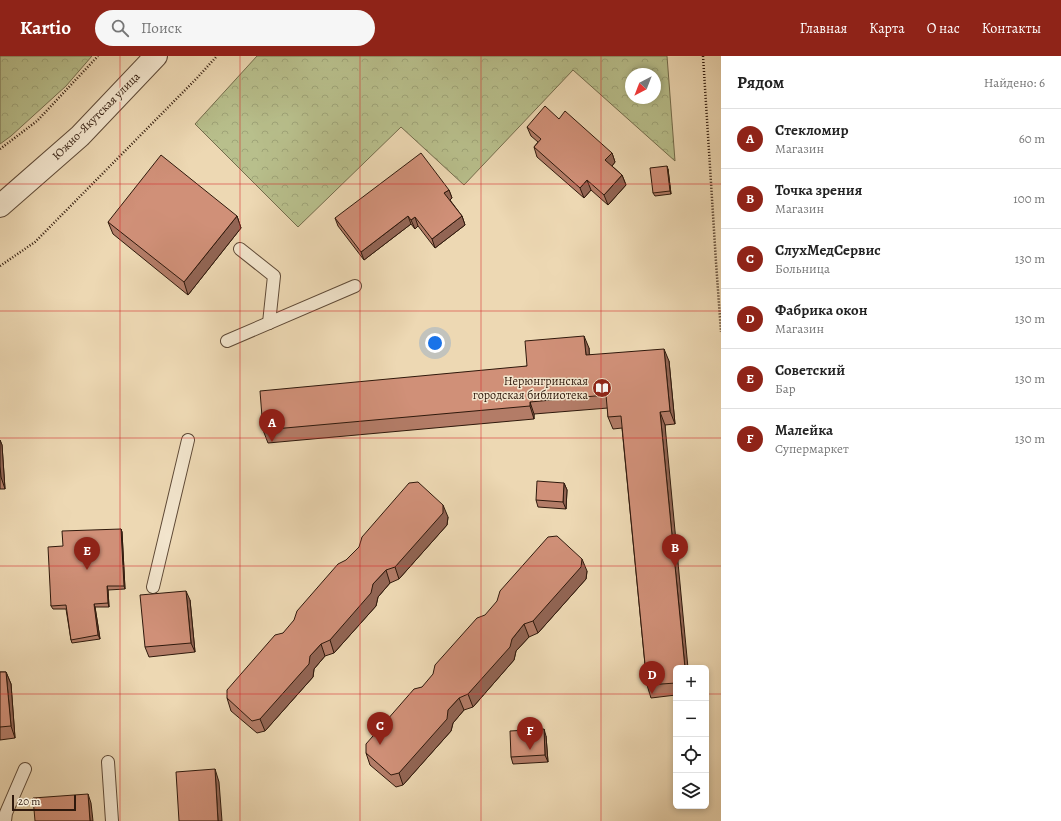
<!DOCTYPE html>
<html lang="ru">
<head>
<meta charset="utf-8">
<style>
  :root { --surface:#fff; --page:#f6f6f6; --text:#222; --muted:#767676; --line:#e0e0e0; --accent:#8f2418 }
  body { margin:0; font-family:Alegreya,serif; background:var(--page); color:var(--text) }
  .controls { position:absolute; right:12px; bottom:12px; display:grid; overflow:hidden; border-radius:6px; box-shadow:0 2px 6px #0003 }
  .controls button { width:36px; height:36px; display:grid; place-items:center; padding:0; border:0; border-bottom:1px solid var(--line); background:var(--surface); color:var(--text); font:20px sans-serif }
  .compass { position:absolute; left:625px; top:12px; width:36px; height:36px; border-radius:50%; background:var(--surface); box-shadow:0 2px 6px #0003; rotate:222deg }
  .scale { position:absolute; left:12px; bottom:10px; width:64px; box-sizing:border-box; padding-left:4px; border:2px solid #2f190c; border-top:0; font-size:11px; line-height:14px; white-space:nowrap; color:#2f190c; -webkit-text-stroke:3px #f3e6ce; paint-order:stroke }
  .you { position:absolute; left:435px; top:287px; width:14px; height:14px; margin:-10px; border:3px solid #fff; border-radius:50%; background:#1a73e8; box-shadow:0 0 0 6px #1a73e833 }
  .badge { display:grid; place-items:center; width:26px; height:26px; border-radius:50%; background:var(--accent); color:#fff; font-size:13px; font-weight:700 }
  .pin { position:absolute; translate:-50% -33px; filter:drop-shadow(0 1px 2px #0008) }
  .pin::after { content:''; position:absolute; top:21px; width:14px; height:12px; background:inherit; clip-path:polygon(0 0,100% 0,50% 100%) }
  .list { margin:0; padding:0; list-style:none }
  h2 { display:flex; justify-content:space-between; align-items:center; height:52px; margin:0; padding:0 16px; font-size:17px }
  h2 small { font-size:13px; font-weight:400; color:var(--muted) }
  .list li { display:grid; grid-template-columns:26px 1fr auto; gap:12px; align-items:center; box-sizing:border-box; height:60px; padding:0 16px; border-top:1px solid var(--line) }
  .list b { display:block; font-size:15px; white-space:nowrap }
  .list p { margin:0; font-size:13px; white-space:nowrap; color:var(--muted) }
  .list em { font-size:13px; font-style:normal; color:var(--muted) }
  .icon { flex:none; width:22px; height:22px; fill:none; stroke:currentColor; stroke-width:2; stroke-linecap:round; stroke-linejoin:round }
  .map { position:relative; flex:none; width:721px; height:765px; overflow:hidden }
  header { display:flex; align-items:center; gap:24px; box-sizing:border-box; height:56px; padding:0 20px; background:var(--accent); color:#fff }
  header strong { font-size:19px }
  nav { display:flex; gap:22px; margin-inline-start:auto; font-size:14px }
  .search { width:280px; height:36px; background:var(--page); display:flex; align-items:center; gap:10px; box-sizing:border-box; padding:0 14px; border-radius:22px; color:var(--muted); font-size:15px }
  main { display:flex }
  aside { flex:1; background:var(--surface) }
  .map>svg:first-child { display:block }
  .forest { fill:url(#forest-crowns); stroke:#746c4c; fill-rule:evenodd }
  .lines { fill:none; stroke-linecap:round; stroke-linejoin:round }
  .service-casing { stroke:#5e4936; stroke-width:14 }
  .tertiary-casing { stroke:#5e4936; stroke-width:24 }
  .path { stroke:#2f190c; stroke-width:2.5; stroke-dasharray:1 2; stroke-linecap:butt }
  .service { stroke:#f3e6ce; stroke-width:12 }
  .tertiary { stroke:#f3e6ce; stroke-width:22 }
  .wall { fill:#b37c67; stroke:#2f190c }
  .shaded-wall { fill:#926554; stroke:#2f190c }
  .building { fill:#d09078; stroke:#2f190c }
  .grid { fill:none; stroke:#d62828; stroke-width:1; stroke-opacity:0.55 }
  .labels { text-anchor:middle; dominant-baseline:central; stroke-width:3; stroke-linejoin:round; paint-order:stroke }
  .street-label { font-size:12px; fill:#2f190c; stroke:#f3e6ce }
  .poi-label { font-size:12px; fill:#2f190c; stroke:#f3e6ce; text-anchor:end }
</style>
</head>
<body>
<header>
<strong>Kartio</strong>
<div class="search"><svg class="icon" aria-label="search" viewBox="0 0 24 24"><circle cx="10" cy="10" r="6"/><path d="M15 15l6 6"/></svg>Поиск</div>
<nav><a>Главная</a><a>Карта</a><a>О нас</a><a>Контакты</a></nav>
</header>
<main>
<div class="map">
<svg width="721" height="765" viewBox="0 0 721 765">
  <defs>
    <pattern id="forest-crowns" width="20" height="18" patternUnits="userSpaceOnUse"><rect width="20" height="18" fill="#b8bf8c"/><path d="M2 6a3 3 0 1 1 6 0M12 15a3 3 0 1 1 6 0" fill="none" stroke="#9ea478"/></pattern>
  </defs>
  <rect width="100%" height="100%" fill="#edd8b3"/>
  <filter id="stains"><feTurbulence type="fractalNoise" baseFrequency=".005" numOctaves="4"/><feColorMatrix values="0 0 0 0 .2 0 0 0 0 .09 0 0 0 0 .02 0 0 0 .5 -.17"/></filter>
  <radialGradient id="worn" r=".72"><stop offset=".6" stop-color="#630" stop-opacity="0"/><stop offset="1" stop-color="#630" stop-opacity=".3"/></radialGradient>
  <g class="forest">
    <path d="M 0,0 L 92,0 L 66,30 L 11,80 L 0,88 Z"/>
    <path d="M 257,0 L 667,0 L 675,105 L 573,14 L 464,129 L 401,71 L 298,171 L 195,68 ZM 631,18 L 655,18 L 655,42 L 631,42 Z"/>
  </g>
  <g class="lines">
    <defs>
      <g id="service">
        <path d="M 240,193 L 274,220 L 269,267"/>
        <path d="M 227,285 L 355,230"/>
        <path d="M 153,531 L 188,384"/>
        <path d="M 108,706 L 112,765"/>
        <path d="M 5,765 L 6,757 L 25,713"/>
      </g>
      <path id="tertiary" d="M 0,150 L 80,80 L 156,0"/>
    </defs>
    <use href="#service" class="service-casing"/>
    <use href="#tertiary" class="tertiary-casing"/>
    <g class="path">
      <path d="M 703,0 L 716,206 L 721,276"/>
      <path d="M 0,93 L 37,65 L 98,0"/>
      <path d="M 0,210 L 35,186 L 197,22 L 217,0"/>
    </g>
    <use href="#service" class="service"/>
    <use href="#tertiary" class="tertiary"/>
  </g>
  <g class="wall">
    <path d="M 559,63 L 612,97 L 615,106 L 612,110 L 622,119 L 626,129 L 608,149 L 591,134 L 584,142 L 537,101 L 534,91 L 538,86 L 531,80 L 527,71 Z"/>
    <path d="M 668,113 L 671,138 L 655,140 L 653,137 Z"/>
    <path d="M 449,134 L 452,142 L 450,144 L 462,160 L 465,169 L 435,192 L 418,170 L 415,173 L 411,168 L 364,204 L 338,170 L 335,162 Z"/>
    <path d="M 237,160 L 241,172 L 188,239 L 113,178 L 108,166 Z"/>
    <path d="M 589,292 L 589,299 L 669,305 L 675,368 L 665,369 L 676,612 L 676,639 L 651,642 L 647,629 L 622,372 L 613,373 L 608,361 L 608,352 L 534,358 L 534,363 L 268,387 L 263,374 L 527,310 Z"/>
    <path d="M 0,384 L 2,389 L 5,433 L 0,433 Z"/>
    <path d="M 564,427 L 567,434 L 566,453 L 538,451 L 536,444 Z"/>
    <path d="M 448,461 L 447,469 L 399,523 L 390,527 L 378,541 L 376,550 L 334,597 L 325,600 L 314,613 L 313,621 L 265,675 L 257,677 L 231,655 L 227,642 L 283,577 Z"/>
    <path d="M 121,473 L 122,476 L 125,533 L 108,534 L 109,551 L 95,551 L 100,583 L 72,587 L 71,584 L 66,553 L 53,553 L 51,550 L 63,490 Z"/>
    <path d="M 587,515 L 586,523 L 538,577 L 529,581 L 516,595 L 514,604 L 473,651 L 464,654 L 453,667 L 451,675 L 403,729 L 396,731 L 370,709 L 366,697 L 422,631 Z"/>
    <path d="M 190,544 L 195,596 L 149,601 L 145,591 Z"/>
    <path d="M 0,616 L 6,616 L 11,628 L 15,682 L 0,684 Z"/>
    <path d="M 546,680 L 548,706 L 513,708 L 511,701 Z"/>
  </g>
  <g class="shaded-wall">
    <path d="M 612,97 L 615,106 L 609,114 L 605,104 Z"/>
    <path d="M 667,110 L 668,113 L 671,138 L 670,135 Z"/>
    <path d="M 622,119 L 626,129 L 608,149 L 604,139 Z"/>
    <path d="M 587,124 L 591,134 L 584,142 L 580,132 Z"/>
    <path d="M 449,134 L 452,142 L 448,146 L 444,137 Z"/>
    <path d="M 237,160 L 241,172 L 188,239 L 184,226 Z"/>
    <path d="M 408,160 L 411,168 L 364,204 L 361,196 Z"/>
    <path d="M 462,160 L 465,169 L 435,192 L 432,183 Z"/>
    <path d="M 415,161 L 418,170 L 415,173 L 411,164 Z"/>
    <path d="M 584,280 L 589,292 L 590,312 L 586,299 Z"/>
    <path d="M 664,293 L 669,305 L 675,368 L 670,355 Z"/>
    <path d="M 530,346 L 534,358 L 534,363 L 530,350 Z"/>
    <path d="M 660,356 L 665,369 L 688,612 L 685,612 Z"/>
    <path d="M 0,384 L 2,389 L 5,433 L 1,421 L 0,410 Z"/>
    <path d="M 564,427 L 567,434 L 566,453 L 563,446 Z"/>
    <path d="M 443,449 L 448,461 L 447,469 L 399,523 L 395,511 Z"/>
    <path d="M 121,473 L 122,476 L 125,533 L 124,530 Z"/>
    <path d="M 582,503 L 587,515 L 586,523 L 538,577 L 533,565 Z"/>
    <path d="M 386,514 L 390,527 L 378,541 L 376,550 L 334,597 L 330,584 L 373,528 Z"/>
    <path d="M 107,530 L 108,534 L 109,551 L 108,547 Z"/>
    <path d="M 186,535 L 190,544 L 195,596 L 191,587 Z"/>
    <path d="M 94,548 L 95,551 L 100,583 L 98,579 Z"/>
    <path d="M 524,568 L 529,581 L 516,595 L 514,604 L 473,651 L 468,638 Z"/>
    <path d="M 321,588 L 325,600 L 314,613 L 313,621 L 265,675 L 260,663 L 310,600 Z"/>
    <path d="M 6,616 L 11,628 L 15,682 L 11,670 Z"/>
    <path d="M 459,642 L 464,654 L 453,667 L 451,675 L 403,729 L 399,717 L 448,654 Z"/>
    <path d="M 544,673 L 546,680 L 548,706 L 545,699 Z"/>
    <path d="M 215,713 L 219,726 L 222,765 L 218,765 Z"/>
    <path d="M 88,738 L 91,747 L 93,765 L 90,765 Z"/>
  </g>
  <g class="building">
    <path d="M 545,50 L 559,63 L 565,55 L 612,97 L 605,104 L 622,119 L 604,139 L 587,124 L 580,132 L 534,91 L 541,83 L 527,71 Z"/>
    <path d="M 421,97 L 449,134 L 444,137 L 462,160 L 432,183 L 415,161 L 411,164 L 408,160 L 361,196 L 335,162 Z"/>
    <path d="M 161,99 L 237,160 L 184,226 L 108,166 Z"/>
    <path d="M 667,110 L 670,135 L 653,137 L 650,112 Z"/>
    <path d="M 584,280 L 586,299 L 664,293 L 670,355 L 660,356 L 685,612 L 676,612 L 676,627 L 647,629 L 621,360 L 608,361 L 606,339 L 530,346 L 530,350 L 263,374 L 260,335 L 527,310 L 525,285 Z"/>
    <path d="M 537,425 L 564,427 L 563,446 L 536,444 Z"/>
    <path d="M 418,426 L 443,449 L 443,457 L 395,511 L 386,514 L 373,528 L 371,537 L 330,584 L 321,588 L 310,600 L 309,608 L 260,663 L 252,665 L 227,642 L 227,634 L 275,579 L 283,577 L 294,564 L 297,555 L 338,508 L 346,504 L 359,491 L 362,481 L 409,427 Z"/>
    <path d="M 121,473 L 124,530 L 107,530 L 108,547 L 94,548 L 98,579 L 71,584 L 66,549 L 51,550 L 48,491 L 63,490 L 62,475 Z"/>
    <path d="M 557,480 L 582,503 L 581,511 L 533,565 L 524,568 L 512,583 L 510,591 L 468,638 L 459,642 L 448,654 L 447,663 L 399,717 L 391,719 L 366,697 L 366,688 L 414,633 L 422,631 L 433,618 L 435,609 L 477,562 L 485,559 L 497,545 L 500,535 L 548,481 Z"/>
    <path d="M 186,535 L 191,587 L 145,591 L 140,539 Z"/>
    <path d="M 0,616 L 6,616 L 11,670 L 0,671 Z"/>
    <path d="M 544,673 L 545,699 L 511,701 L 510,675 Z"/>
    <path d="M 215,713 L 218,765 L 179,765 L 176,716 Z"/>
    <path d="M 88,738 L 90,765 L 35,765 L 33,742 Z"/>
  </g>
  <path class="grid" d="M 120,0 L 120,765M 240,0 L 240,765M 360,0 L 360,765M 481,0 L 481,765M 601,0 L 601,765M 0,128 L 721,128M 0,255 L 721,255M 0,382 L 721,382M 0,510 L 721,510M 0,638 L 676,638M 706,638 L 721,638"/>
  <defs>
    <symbol id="library-disc" viewBox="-11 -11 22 22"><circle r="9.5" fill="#8f2418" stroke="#f3e6ce"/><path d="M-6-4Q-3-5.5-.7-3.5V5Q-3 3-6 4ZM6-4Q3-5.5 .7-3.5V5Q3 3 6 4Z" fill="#fff"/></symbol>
  </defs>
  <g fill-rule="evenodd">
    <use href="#library-disc" x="591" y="321" width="22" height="22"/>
  </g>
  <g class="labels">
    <g class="street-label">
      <text transform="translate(96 60) rotate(-45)">Южно-Якутская улица</text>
    </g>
    <g class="poi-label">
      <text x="588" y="325">Нерюнгринская<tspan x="588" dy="14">городская библиотека</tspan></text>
    </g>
  </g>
  <rect width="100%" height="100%" filter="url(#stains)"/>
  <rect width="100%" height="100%" fill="url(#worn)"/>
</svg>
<div class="controls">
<button>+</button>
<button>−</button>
<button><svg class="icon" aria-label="locate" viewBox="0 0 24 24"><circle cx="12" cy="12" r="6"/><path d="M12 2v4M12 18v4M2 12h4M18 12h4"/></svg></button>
<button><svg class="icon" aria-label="layers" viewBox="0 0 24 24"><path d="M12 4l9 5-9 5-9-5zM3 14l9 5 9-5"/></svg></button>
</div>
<svg class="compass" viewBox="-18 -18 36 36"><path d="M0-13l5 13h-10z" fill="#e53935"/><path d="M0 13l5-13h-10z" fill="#767676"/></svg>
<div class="scale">20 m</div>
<div class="you"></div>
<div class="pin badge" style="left:272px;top:386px">A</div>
<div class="pin badge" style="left:675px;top:511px">B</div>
<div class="pin badge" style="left:380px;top:689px">C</div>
<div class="pin badge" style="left:652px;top:638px">D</div>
<div class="pin badge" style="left:87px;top:514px">E</div>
<div class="pin badge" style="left:530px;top:694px">F</div>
</div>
<aside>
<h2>Рядом<small>Найдено: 6</small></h2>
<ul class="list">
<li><span class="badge">A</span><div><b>Стекломир</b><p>Магазин</p></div><em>60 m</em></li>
<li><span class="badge">B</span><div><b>Точка зрения</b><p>Магазин</p></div><em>100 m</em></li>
<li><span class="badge">C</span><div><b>СлухМедСервис</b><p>Больница</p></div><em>130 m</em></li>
<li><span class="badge">D</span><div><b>Фабрика окон</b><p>Магазин</p></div><em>130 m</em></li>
<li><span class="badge">E</span><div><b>Советский</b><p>Бар</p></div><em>130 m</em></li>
<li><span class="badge">F</span><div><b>Малейка</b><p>Супермаркет</p></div><em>130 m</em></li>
</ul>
</aside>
</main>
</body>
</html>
